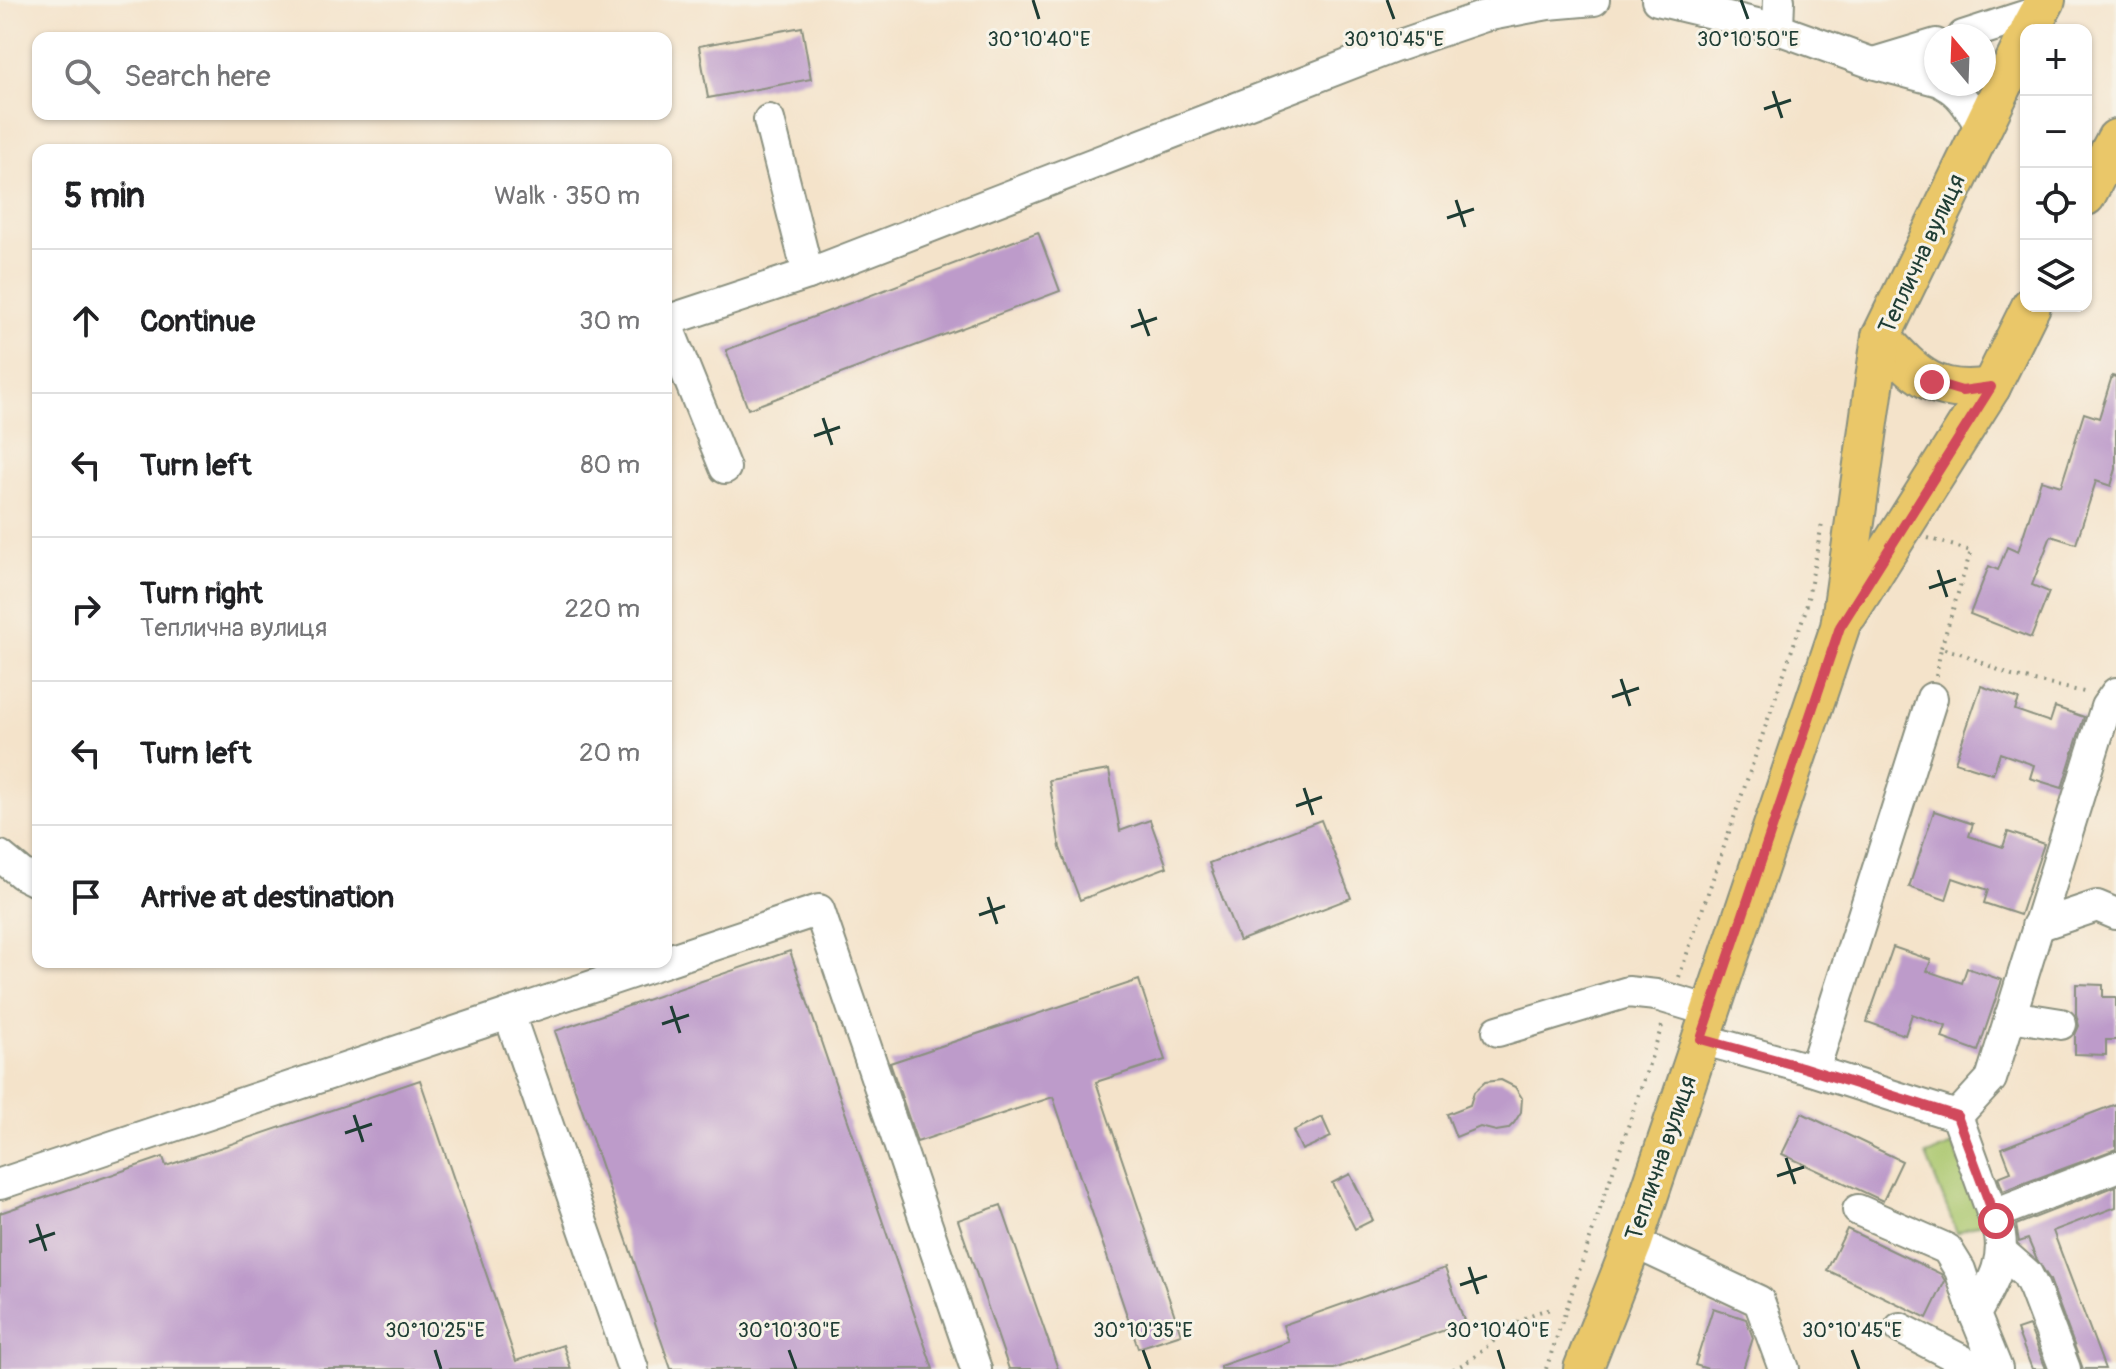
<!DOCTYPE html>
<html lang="en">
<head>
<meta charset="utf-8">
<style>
  :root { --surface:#fff; --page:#f6f6f6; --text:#202124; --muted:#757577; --line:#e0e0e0 }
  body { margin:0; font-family:Pangolin,sans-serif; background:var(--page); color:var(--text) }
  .controls { position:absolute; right:24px; top:24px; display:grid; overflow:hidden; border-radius:16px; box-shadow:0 2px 6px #0004 }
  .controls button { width:72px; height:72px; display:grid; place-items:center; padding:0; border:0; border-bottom:2px solid var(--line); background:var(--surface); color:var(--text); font:40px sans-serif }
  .compass { position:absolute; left:1924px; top:24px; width:72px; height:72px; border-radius:50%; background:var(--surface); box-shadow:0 2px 6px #0004; rotate:341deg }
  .stop { position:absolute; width:24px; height:24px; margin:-18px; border:6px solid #d1495b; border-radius:50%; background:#fff }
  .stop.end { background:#d1495b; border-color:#fff; box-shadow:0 2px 8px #0008 }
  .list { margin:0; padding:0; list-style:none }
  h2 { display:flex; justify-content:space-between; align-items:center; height:104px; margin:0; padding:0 32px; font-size:34px }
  h2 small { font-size:26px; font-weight:400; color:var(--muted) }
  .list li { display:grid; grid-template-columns:52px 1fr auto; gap:24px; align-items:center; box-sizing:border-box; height:144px; padding:0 32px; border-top:2px solid var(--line) }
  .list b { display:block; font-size:30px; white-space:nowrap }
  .list p { margin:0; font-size:26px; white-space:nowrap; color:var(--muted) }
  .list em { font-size:26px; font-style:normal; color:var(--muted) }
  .icon { flex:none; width:44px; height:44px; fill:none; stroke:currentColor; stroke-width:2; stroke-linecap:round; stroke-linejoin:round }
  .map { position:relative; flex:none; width:2116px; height:1369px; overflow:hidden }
  .search { position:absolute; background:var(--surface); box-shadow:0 2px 6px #0004; left:32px; top:32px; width:640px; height:88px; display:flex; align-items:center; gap:20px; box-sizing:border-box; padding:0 28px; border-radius:16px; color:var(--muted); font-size:30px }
  .panel { position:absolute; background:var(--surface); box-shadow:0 2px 6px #0004; left:32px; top:144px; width:640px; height:824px; border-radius:16px }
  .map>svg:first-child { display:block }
  .park { fill:#abc76e; stroke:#658251; stroke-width:2 }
  .building { fill:#bd9bca }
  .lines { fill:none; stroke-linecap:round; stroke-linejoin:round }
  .minor-casing { stroke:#8a907f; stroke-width:34 }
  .major-casing { stroke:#8a907f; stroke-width:42 }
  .path { stroke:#8a907f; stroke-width:4; stroke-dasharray:2 6; stroke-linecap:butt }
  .minor { stroke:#fff; stroke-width:30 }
  .major { stroke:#eac769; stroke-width:38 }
  .route { stroke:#d1495b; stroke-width:10 }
  .ticks { fill:none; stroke:#1f3d34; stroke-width:3 }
  .labels { text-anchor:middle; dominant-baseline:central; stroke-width:6; stroke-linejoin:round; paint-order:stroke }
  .street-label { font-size:24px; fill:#1f3d34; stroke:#f7f3e8 }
  .ticks-label { font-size:20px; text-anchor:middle; fill:#1f3d34; stroke:#f7f3e8; stroke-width:6; stroke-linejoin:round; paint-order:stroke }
</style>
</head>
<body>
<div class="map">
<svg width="2116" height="1369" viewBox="0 0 2116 1369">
  <rect width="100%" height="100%" fill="#f7f3e8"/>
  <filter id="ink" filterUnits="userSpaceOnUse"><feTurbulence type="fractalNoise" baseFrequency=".0125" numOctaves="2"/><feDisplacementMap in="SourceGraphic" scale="16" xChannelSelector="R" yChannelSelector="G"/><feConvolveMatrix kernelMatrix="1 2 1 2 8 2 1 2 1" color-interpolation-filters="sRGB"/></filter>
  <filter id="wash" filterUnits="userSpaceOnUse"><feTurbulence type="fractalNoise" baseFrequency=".006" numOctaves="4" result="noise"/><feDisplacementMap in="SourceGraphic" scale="32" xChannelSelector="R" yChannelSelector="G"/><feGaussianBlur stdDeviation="1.8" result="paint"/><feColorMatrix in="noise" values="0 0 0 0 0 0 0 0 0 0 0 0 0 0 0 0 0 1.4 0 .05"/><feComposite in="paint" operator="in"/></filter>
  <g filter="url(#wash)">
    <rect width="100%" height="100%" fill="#f4e3ca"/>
    <path class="park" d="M 1953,1145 L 1985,1221 L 1957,1233 L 1926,1155 Z"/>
    <g id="blocks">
      <g class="building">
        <path d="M 802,27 L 811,79 L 708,98 L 699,46 Z"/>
        <path d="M 1038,232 L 1060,291 L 748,409 L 726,350 Z"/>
        <path d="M 2112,376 L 2116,377 L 2116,469 L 2111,486 L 2096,481 L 2076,544 L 2051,536 L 2032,585 L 2049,592 L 2031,638 L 1970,614 L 1989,566 L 1998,570 L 2007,547 L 2018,552 L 2041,480 L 2061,486 L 2084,413 L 2099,418 Z"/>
        <path d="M 1981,686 L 2019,699 L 2015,710 L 2050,722 L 2055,707 L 2084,717 L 2062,788 L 2030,778 L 2034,765 L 2000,753 L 1993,774 L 1955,762 Z"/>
        <path d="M 1109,770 L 1120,831 L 1150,820 L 1167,867 L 1080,900 L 1060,848 L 1049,780 Z"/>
        <path d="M 1934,811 L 1973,824 L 1969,836 L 2003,847 L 2008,832 L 2044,844 L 2020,915 L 1984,903 L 1988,890 L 1953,878 L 1946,900 L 1909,887 Z"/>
        <path d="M 1321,820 L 1351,898 L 1239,941 L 1209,863 Z"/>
        <path d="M 1893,947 L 1931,960 L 1927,971 L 1962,983 L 1967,968 L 2002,980 L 1978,1051 L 1942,1038 L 1946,1026 L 1912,1014 L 1905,1035 L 1867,1022 Z"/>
        <path d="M 790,951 L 933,1369 L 671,1369 L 555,1031 Z"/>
        <path d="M 1139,980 L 1165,1060 L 1096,1082 L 1181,1334 L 1138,1348 L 1053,1097 L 917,1142 L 890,1063 Z"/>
        <path d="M 2076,984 L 2103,985 L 2103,997 L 2116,997 L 2116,1040 L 2106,1040 L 2106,1055 L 2075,1054 L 2075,1035 L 2079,1026 L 2076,1014 Z"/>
        <path d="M 420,1080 L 516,1361 L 563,1345 L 571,1369 L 0,1369 L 0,1213 L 163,1157 L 166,1166 Z"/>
        <path d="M 1501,1080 L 1515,1087 L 1522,1098 L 1521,1112 L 1514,1123 L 1508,1129 L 1496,1131 L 1480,1127 L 1456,1137 L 1447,1114 L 1470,1105 L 1474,1092 L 1485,1082 Z"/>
        <path d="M 2116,1104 L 2116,1149 L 2003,1191 L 1998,1177 L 2011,1172 L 2002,1148 Z"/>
        <path d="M 1802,1113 L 1902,1161 L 1883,1201 L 1782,1154 Z"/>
        <path d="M 1322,1117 L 1331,1137 L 1302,1150 L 1293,1131 Z"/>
        <path d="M 1350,1174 L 1373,1220 L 1355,1229 L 1332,1183 Z"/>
        <path d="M 2116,1186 L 2116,1207 L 2053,1231 L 2105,1369 L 2083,1369 L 2050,1280 L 2036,1258 L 2028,1239 L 2019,1242 L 2016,1225 Z"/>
        <path d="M 1001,1205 L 1058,1369 L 1009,1369 L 958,1220 Z"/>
        <path d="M 1847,1229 L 1941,1274 L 1945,1281 L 1927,1318 L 1827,1270 Z"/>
        <path d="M 1445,1268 L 1465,1323 L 1334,1369 L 1220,1369 L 1220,1366 L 1289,1342 L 1283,1325 Z"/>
        <path d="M 1713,1308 L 1746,1319 L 1753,1338 L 1743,1369 L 1708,1369 L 1695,1365 Z"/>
        <path d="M 2029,1326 L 2046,1369 L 2032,1369 L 2017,1330 Z"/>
      </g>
    </g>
  </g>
  <g filter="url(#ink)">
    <use href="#blocks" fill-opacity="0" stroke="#8a907f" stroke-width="2"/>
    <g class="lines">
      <defs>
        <g id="minor">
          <path d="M 1657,0 L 1778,29"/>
          <path d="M 1779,0 L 1778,29 L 1872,63 L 1936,80"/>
          <path d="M 1963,36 L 2040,11"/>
          <path d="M 1873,63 L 1936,44"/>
          <path d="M 1944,84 C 1962,93 1971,111 1981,127"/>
          <path d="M 769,120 L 808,274"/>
          <path d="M 666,321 L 808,274 L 1394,47 L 1485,16 L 1548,4 L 1594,0"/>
          <path d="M 666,322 L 725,468"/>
          <path d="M 0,856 L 22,874 L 38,882"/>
          <path d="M 2037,926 L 2097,906 L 2116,914"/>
          <path d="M 666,961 L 819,910 L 976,1369"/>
          <path d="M 509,1014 L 633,1369"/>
          <path d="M 2010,1016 L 2061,1024"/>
          <path d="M 1498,1031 L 1628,992 L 1656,995 L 1710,1011"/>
          <path d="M 1701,1039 L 1802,1067 L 1957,1116"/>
          <path d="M 1814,1070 L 1932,698"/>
          <path d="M 0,1184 L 664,962"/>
          <path d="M 1858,1210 L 1947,1249 L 1960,1270 L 1975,1315"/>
          <path d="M 1994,1214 L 2116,1167"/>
          <path d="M 1633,1242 L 1759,1301 L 1784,1369"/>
          <path d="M 2003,1253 L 2027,1274 L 2034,1288 L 2065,1369"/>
          <path d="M 1900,1328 L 1979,1369"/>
          <path d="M 1997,1369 L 1975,1315 C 1989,1287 2005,1266 2000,1235 L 1957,1116 L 1991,1079 L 2106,707 L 2116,693"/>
        </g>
        <g id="major">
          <path d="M 2030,30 L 2046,0"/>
          <path d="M 2086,196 L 2116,139"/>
          <path d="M 1881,337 C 1917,376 1935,396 1991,387"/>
          <path d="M 1848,614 L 1991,387 L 2031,306"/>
          <path d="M 1583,1369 L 1633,1242 L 1840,627 L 1881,337 L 2026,38"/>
        </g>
      </defs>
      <use href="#minor" class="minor-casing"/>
      <use href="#major" class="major-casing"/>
      <g class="path">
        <path d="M 1928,538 L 1971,551 L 1941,648"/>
        <path d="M 1936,676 L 1941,648 L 1963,654 L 2012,676 L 2084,692"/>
        <path d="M 1679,977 L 1806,609 L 1822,524"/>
        <path d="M 1453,1369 C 1490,1354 1510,1313 1554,1309"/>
        <path d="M 1546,1369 L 1663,1023"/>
      </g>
      <use href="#minor" class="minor"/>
      <use href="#major" class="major"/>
    </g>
  </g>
  <g class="lines" filter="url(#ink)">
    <path class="route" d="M 1932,382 L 1962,391 L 1991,387 L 1840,627 L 1701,1039 L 1802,1067 L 1957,1116 L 1996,1221"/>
  </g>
  <path class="ticks" d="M 1033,0 L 1039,19M 1387,0 L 1394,19M 1741,0 L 1748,19M 1773,91 L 1782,118M 1764,109 L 1791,100M 1456,200 L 1465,227M 1447,218 L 1474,209M 1139,309 L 1149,336M 1131,327 L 1157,318M 823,418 L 832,445M 814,436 L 840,427M 1938,570 L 1947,597M 1929,588 L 1956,579M 1621,679 L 1630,706M 1612,697 L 1639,688M 1304,788 L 1313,815M 1296,806 L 1322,797M 988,897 L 997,924M 979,915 L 1005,906M 671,1006 L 680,1033M 662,1024 L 689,1015M 354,1115 L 363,1142M 345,1133 L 372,1124M 1786,1158 L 1795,1184M 1777,1176 L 1804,1167M 37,1224 L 46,1251M 29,1242 L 55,1233M 1469,1267 L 1478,1294M 1460,1285 L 1487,1276M 435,1350 L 441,1369M 789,1350 L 796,1369M 1143,1350 L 1150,1369M 1498,1350 L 1504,1369M 1852,1350 L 1859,1369"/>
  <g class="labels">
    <g class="street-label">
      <text transform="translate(1922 254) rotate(-65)">Теплична вулиця</text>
      <text transform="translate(1661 1158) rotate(-71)">Теплична вулиця</text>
    </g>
  </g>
  <g class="ticks-label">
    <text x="1039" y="46">30°10'40"E</text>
    <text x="1394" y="46">30°10'45"E</text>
    <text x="1748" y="46">30°10'50"E</text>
    <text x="435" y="1337">30°10'25"E</text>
    <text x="789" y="1337">30°10'30"E</text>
    <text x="1143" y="1337">30°10'35"E</text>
    <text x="1498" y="1337">30°10'40"E</text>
    <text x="1852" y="1337">30°10'45"E</text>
  </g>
</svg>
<div class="controls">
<button>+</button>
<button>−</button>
<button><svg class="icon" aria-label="locate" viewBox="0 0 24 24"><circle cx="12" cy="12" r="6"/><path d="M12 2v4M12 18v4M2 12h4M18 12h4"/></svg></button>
<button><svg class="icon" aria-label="layers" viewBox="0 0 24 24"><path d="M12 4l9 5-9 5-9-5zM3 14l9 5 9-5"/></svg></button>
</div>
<svg class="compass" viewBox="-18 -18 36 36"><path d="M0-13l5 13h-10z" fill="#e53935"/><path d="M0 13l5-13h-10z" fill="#757577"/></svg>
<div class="stop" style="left:1996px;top:1221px"></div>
<div class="stop end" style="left:1932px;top:382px"></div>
<div class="search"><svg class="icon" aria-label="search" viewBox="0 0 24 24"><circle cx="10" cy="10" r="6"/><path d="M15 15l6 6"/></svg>Search here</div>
<section class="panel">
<h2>5 min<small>Walk · 350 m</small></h2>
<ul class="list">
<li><svg class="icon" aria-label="ahead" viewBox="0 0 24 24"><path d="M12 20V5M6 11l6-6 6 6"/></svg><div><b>Continue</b></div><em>30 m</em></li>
<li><svg class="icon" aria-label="left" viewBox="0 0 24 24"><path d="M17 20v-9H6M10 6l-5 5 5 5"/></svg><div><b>Turn left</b></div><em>80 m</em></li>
<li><svg class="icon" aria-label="right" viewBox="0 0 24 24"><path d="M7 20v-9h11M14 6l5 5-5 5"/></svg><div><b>Turn right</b><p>Теплична вулиця</p></div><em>220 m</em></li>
<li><svg class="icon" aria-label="left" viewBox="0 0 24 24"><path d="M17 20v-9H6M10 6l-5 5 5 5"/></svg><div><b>Turn left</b></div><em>20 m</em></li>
<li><svg class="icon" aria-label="arrive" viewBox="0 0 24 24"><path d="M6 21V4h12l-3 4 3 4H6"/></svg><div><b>Arrive at destination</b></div></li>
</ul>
</section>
</div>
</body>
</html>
